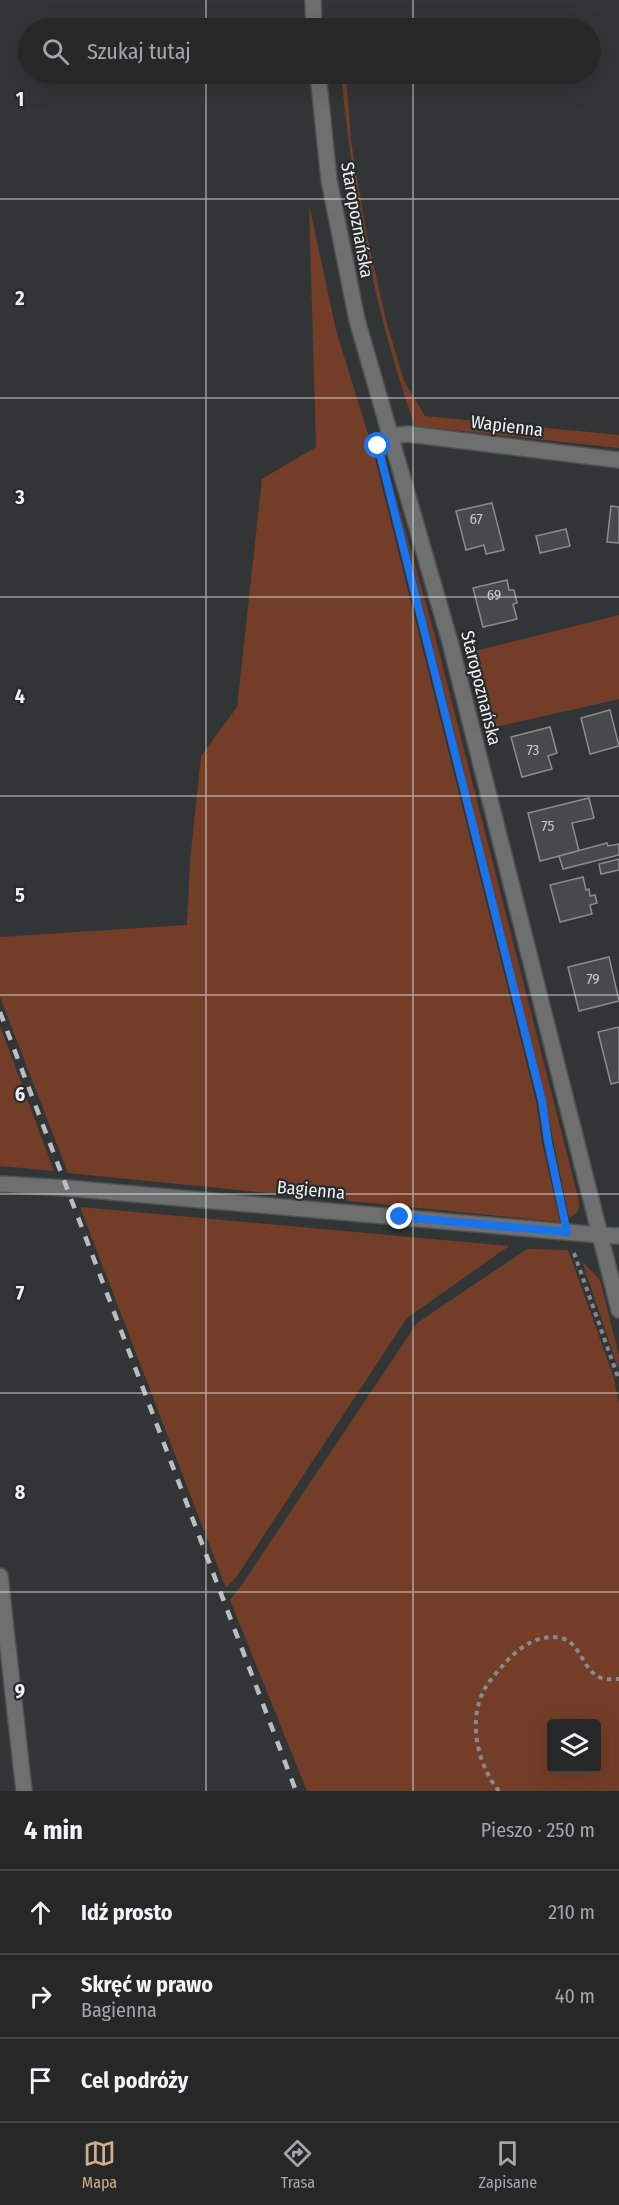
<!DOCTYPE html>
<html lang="pl">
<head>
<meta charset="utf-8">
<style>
  :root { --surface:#262828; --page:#323434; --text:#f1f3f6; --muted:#a4a6a8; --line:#424445; --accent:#d6ab8b }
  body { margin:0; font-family:"Fira Sans Condensed",sans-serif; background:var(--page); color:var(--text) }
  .controls { position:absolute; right:18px; bottom:18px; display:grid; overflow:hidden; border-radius:6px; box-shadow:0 6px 24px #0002 }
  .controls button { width:54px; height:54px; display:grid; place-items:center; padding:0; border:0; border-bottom:2px solid var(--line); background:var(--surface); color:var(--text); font:30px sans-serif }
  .stop { position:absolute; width:18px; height:18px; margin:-14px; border:4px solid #1a73e8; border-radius:50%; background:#fff }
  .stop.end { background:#1a73e8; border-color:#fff; box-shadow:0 2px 6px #0008 }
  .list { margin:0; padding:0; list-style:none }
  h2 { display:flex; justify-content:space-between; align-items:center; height:78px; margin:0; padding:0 24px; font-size:26px }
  h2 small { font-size:20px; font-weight:400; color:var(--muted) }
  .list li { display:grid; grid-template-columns:39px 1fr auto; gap:18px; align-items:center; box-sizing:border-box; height:84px; padding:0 24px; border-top:2px solid var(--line) }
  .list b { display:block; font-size:22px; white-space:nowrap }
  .list p { margin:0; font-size:20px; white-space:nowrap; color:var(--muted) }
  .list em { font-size:20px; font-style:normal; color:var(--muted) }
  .icon { flex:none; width:33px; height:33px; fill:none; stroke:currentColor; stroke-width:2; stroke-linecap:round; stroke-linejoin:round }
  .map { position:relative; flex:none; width:619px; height:1791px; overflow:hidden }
  .search { position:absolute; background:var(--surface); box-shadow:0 6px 24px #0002; left:18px; right:18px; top:18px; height:66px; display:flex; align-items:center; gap:15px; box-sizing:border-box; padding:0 21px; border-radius:33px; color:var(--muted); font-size:22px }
  .sheet { height:330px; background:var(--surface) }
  nav { display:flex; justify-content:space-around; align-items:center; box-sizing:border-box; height:84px; border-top:2px solid var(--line); background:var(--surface); font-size:16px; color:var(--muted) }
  nav a { display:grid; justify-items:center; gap:3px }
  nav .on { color:var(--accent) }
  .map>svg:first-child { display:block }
  .green { fill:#733d28; fill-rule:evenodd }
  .building { fill:#474a4c; stroke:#898d8f; stroke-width:1.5 }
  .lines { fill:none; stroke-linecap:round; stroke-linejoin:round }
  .service-casing { stroke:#505354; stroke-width:18 }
  .minor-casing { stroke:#505354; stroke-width:18 }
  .tertiary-casing { stroke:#505354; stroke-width:18 }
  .path { stroke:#878a8b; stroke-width:4; stroke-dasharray:4.5 4.5; stroke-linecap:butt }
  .service { stroke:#6e7070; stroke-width:15 }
  .minor { stroke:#6e7070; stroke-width:15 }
  .tertiary { stroke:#6e7070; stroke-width:15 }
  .rail { stroke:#bbbdbe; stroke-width:4.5; stroke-dasharray:10 10; stroke-linecap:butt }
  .route { stroke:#1a73e8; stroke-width:8 }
  .grid { fill:none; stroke:#eff1f2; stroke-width:1.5; stroke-opacity:0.55 }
  .labels { text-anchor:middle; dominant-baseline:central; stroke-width:4.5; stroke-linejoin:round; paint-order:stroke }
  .number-label { font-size:15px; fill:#c5c7c8 }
  .street-label { font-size:18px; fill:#eff1f2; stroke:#282b2c }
  .grid-label { font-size:20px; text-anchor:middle; font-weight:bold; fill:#eff1f2; stroke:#282b2c; stroke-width:4.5; stroke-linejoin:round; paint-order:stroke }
</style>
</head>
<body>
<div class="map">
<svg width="619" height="1791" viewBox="0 0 619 1791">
  <rect width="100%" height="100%" fill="#323536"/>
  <g class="green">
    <path d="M 341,74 L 346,74 L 351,141 L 366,231 L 386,320 L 404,381 L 425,416 L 619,435 L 619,448 L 415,426 C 374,311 353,194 341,74 Z"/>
    <path d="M 309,204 L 336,330 L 372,447 L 536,1101 L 542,1142 L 560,1222 L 68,1173 L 0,997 L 0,937 L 187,925 L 190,861 L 201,756 L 237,707 L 262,479 L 316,447 Z"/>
    <path d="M 391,479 L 436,640 L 578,1197 C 580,1208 580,1212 569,1218 L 545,1100 Z"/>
    <path d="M 619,615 L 619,699 L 496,727 L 475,651 Z"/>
    <path d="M 0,1026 L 54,1171 L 0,1166 Z"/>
    <path d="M 80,1207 L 509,1246 L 407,1318 L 237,1576 L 226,1588 Z"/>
    <path d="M 527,1249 L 568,1250 L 613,1375 L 619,1402 L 619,1791 L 307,1791 L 230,1600 L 243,1583 L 417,1323 ZM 552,1724 L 596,1724 L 596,1768 L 552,1768 Z"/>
    <path d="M 582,1261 L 600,1280 L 619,1356 L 618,1368 Z"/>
  </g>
  <g class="building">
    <path d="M 492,503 L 504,550 L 486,554 L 484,545 L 466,550 L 456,511 Z"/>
    <path d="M 611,506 L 619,507 L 619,543 L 607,542 Z"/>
    <path d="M 566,529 L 570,546 L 540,553 L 536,536 Z"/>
    <path d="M 507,580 L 509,590 L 514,590 L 517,603 L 513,604 L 517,619 L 483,627 L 473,588 Z"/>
    <path d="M 610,710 L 619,746 L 590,754 L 581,718 Z"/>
    <path d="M 550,727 L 557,753 L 548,756 L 552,769 L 522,777 L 511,737 Z"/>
    <path d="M 589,798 L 594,818 L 572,823 L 579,851 L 540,861 L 528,813 Z"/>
    <path d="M 607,843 L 608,846 L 619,844 L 619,855 L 563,869 L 559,856 Z"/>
    <path d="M 619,859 L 619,870 L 601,874 L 599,864 Z"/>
    <path d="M 583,877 L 586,890 L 589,889 L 590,896 L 595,895 L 597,903 L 590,905 L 592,914 L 560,922 L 550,885 Z"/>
    <path d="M 609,957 L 619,1001 L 579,1011 L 568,967 Z"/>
    <path d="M 619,1027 L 619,1082 L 611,1084 L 598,1032 Z"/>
  </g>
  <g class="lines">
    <defs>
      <g id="service">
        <path d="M 391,436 L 408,434 L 619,460"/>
        <path d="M 0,1184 L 66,1188 L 600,1235"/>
      </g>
      <g id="minor">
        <path d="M 600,1235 L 619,1310"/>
        <path d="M 0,1576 L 24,1791"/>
      </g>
      <g id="tertiary">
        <path d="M 313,0 L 314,28"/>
        <path d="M 318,74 L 329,180 L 357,320 L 450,642 L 600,1235 L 619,1236"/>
      </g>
    </defs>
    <use href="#service" class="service-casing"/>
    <use href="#minor" class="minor-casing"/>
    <use href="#tertiary" class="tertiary-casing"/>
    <g class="path">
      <path d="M 470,813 L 542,1101 L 548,1142 L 563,1211"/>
      <path d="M 574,1253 L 619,1380"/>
      <path d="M 499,1791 C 478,1766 468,1723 483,1692 C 488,1682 497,1672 505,1663 C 517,1650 532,1638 551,1637 C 583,1636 578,1668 601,1678 C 606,1680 613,1679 619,1679"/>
    </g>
    <use href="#service" class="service"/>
    <use href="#minor" class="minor"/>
    <use href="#tertiary" class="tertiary"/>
    <path class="rail" d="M 0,1012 L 296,1791"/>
  </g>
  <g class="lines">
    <path class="route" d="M 378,446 L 542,1101 L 548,1142 L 567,1232 L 400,1217"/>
  </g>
  <path class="grid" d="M 206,0 L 206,28M 413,0 L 413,28M 206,74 L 206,1791M 413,74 L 413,1791M 0,199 L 619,199M 0,398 L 619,398M 0,597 L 619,597M 0,796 L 619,796M 0,995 L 619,995M 0,1194 L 619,1194M 0,1393 L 619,1393M 0,1592 L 619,1592"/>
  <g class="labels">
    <g class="number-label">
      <text x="476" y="519">67</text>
      <text x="494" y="595">69</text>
      <text x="533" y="750">73</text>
      <text x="548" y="826">75</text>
      <text x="593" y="979">79</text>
    </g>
    <g class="street-label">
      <text transform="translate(357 220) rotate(80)">Staropoznańska</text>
      <text transform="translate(507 426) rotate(7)">Wapienna</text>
      <text transform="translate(481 688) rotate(76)">Staropoznańska</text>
      <text transform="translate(311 1190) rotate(5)">Bagienna</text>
    </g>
  </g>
  <g class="grid-label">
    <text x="20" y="106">1</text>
    <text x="20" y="305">2</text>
    <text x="20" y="504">3</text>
    <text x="20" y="703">4</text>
    <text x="20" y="902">5</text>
    <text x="20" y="1101">6</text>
    <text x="20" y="1300">7</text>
    <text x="20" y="1499">8</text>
    <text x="20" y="1698">9</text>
  </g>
</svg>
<div class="controls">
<button><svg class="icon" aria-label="layers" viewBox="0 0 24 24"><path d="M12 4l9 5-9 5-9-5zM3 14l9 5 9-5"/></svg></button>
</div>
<div class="stop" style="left:378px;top:446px"></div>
<div class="stop end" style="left:400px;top:1217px"></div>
<div class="search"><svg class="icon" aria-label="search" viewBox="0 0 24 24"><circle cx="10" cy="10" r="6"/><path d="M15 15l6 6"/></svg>Szukaj tutaj</div>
</div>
<section class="sheet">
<h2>4 min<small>Pieszo · 250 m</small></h2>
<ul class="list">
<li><svg class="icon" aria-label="ahead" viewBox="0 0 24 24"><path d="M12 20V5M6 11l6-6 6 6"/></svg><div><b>Idź prosto</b></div><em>210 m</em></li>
<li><svg class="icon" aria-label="right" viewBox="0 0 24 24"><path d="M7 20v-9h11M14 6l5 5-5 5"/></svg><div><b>Skręć w prawo</b><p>Bagienna</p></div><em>40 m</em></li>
<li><svg class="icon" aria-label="arrive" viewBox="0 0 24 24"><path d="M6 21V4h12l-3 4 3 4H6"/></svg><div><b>Cel podróży</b></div></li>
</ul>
</section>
<nav>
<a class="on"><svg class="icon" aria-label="map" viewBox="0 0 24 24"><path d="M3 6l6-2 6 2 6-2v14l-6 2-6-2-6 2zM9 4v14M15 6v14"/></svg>Mapa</a>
<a><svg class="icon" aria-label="directions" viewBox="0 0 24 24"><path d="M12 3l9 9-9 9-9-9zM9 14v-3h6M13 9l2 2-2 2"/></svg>Trasa</a>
<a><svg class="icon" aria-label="saved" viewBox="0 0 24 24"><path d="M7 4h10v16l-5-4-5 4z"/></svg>Zapisane</a>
</nav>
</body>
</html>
